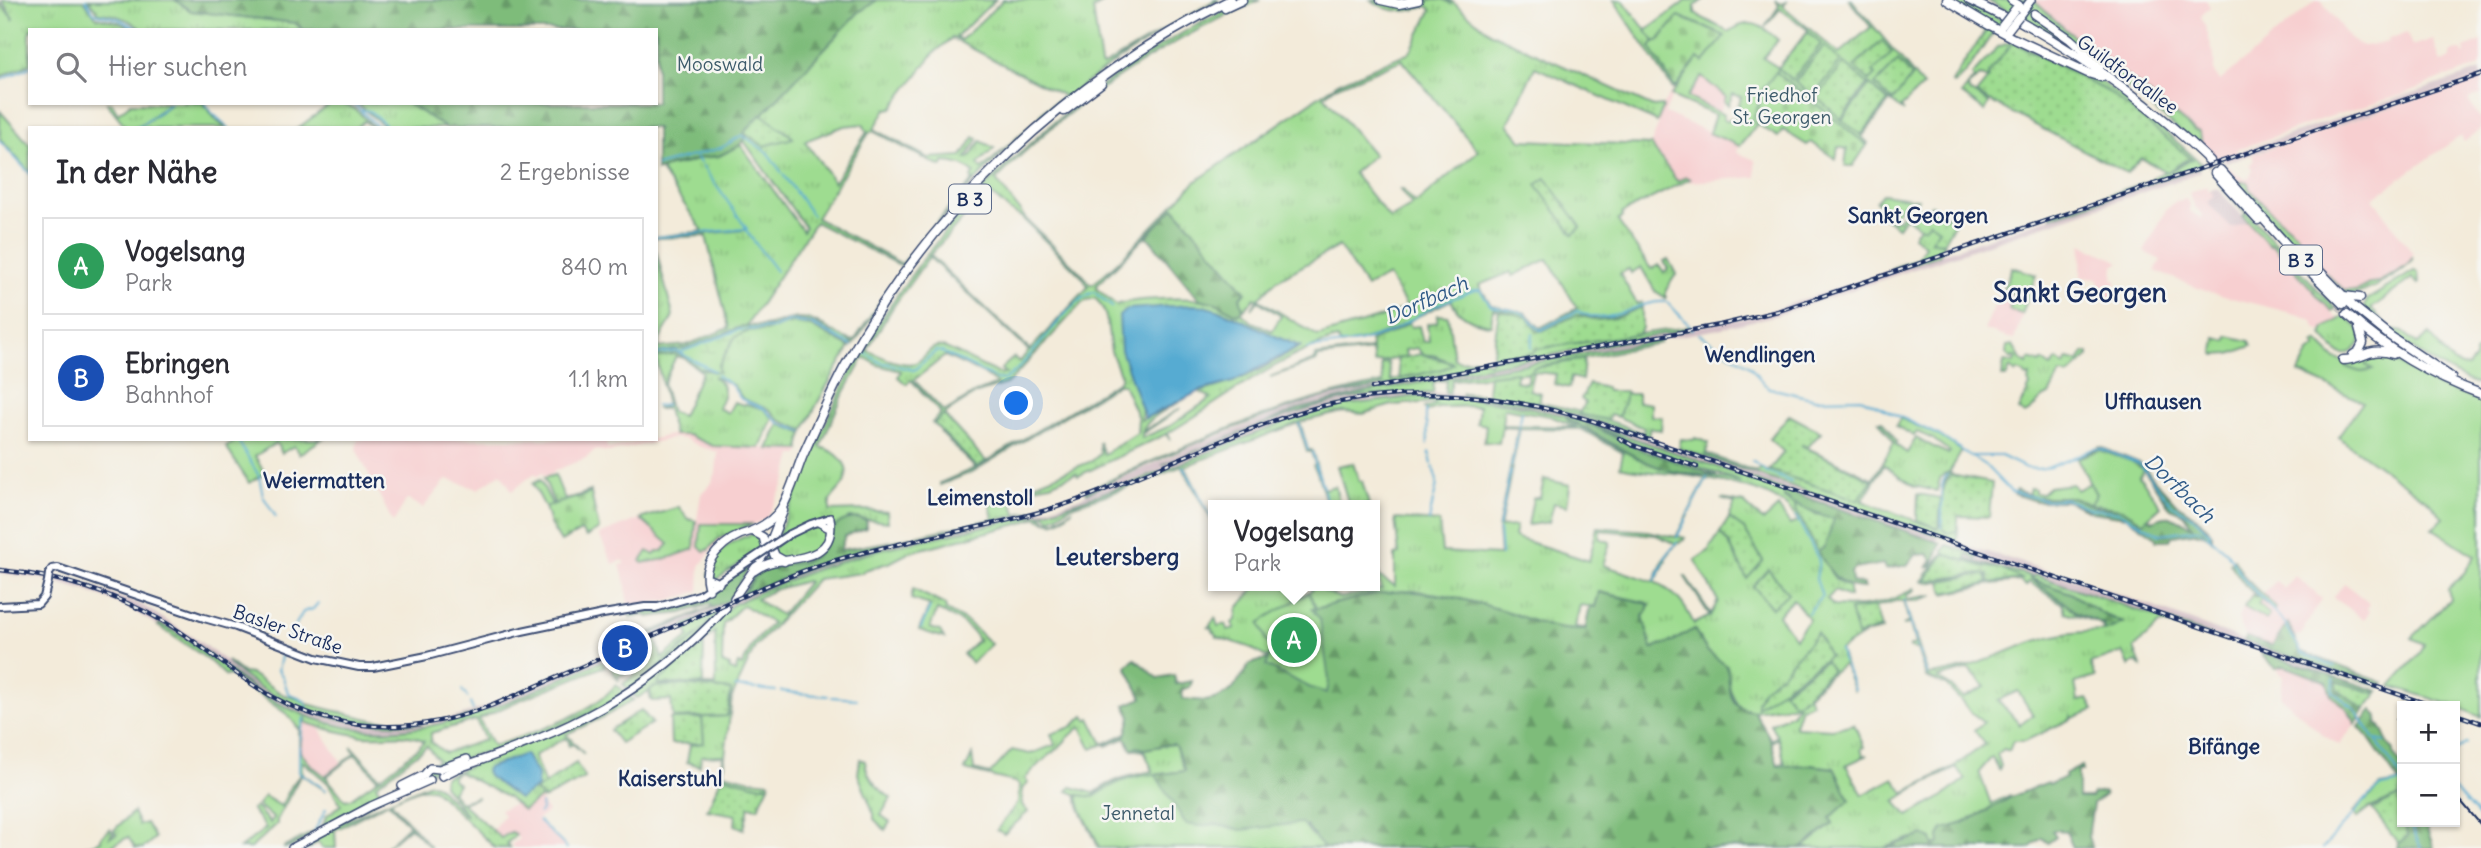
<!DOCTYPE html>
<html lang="de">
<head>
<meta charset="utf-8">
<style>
  :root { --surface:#fff; --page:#f2f2f3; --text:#2b2b33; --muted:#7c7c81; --line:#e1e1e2; --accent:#b5179e }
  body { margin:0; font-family:Delius,sans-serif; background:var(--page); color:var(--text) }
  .controls { position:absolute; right:21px; bottom:21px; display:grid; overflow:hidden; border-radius:0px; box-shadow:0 2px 5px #0004 }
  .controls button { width:63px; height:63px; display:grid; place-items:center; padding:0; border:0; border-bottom:2px solid var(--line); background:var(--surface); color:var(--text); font:35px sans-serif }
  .you { position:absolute; left:1017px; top:404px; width:24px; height:24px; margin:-18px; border:5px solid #fff; border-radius:50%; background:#1a73e8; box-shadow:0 0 0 10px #1a73e833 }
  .badge { display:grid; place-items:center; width:46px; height:46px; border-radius:50%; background:var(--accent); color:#fff; font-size:23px; font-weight:700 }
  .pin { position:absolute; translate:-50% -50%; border:4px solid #fff; box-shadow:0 2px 7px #0006 }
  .popup { position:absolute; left:1208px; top:500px; width:172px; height:91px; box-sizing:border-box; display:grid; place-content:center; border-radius:0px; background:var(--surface); filter:drop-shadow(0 2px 5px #0005); font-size:23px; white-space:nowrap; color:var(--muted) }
  .popup b { font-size:26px; color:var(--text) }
  .popup::after { content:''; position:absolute; left:50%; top:100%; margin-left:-14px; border:14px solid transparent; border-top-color:var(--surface) }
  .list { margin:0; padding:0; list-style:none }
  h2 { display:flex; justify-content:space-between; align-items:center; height:91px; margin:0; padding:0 28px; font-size:30px }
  h2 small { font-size:23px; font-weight:400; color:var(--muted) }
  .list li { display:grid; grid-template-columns:46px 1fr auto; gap:21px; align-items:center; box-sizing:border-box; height:98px; margin:0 14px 14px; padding:0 14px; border:2px solid var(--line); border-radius:0px }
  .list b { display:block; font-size:26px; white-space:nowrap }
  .list p { margin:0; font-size:23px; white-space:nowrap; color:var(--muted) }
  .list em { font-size:23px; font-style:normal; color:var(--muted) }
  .icon { flex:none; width:38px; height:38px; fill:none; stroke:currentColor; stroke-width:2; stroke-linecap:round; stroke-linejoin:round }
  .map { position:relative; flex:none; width:2481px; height:848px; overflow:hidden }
  .search { position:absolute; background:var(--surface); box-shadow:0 2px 5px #0004; left:28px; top:28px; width:630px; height:77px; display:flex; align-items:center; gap:18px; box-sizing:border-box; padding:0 24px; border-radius:0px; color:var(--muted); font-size:26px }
  .panel { position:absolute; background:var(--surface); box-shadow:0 2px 5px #0004; left:28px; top:126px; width:630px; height:315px; border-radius:0px }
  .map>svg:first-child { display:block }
  .built { fill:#f7cfd0 }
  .industrial { fill:#d2bdc5 }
  .grass { fill:url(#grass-tufts); stroke:#5c8677; stroke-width:2; fill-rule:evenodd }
  .forest { fill:url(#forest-firs); stroke:#4c766c; stroke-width:2 }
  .wetland { fill:url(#wetland-marsh); stroke:#5c8677; stroke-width:2 }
  .cemetery { fill:url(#cemetery-stones); stroke:#5c8677; stroke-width:2 }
  .park { fill:#9edc90; stroke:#5c8677; stroke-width:2; fill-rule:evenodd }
  .garden { fill:url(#garden-dots); stroke:#5c8677; stroke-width:2 }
  .water { fill:#56abd2; stroke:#386d98; stroke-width:2 }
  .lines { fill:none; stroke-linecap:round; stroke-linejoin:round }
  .stream { stroke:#56abd2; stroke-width:2 }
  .trunk-tunnel { stroke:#c8c5c1; stroke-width:8; stroke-dasharray:8 4; stroke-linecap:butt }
  .secondary-casing { stroke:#3b4b71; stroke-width:10 }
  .primary-casing { stroke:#3b4b71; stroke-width:10 }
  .trunk-casing { stroke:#3b4b71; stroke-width:11 }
  .secondary { stroke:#fff; stroke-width:6 }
  .primary { stroke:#fff; stroke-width:7 }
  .trunk { stroke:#fff; stroke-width:8 }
  .tram { stroke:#1b2f5e; stroke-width:2 }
  .rail-casing { stroke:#1b2f5e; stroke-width:4.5 }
  .rail { stroke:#f6f6f2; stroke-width:2; stroke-dasharray:5; stroke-linecap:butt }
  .secondary-bridge-casing { stroke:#3b4b71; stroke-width:10; stroke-linecap:butt }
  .primary-bridge-casing { stroke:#3b4b71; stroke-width:10; stroke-linecap:butt }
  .secondary-bridge { stroke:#fff; stroke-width:6 }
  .primary-bridge { stroke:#fff; stroke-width:7 }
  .labels { text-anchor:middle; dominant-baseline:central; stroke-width:5; stroke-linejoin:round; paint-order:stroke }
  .shield { fill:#f6f6f2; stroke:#5d6b8a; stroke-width:2 }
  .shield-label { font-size:18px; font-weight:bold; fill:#1b2f5e }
  .park-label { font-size:19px; fill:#3c5a6a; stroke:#f6f6f2 }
  .street-label { font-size:19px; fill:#1b2f5e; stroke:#f6f6f2 }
  .neighbourhood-label { font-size:21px; font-weight:bold; fill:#1b2f5e; stroke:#f6f6f2 }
  .water-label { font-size:21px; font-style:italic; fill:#305a87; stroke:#f6f6f2 }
  .quarter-label { font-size:23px; font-weight:bold; fill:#1b2f5e; stroke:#f6f6f2 }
  .district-label { font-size:26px; font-weight:bold; fill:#1b2f5e; stroke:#f6f6f2 }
</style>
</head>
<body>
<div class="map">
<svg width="2481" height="848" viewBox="0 0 2481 848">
  <defs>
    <pattern id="grass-tufts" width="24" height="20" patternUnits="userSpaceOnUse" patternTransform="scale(1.75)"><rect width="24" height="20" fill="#9edc90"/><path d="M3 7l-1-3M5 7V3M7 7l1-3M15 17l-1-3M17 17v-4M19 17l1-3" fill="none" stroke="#88bd7f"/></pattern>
    <pattern id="forest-firs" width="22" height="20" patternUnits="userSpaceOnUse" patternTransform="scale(1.75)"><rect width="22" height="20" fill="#7ebc7a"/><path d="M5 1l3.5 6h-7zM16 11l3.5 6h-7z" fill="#669967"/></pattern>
    <pattern id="wetland-marsh" width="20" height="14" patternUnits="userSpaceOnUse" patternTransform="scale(1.75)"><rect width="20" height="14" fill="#9edc90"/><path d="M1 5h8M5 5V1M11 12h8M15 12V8" fill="none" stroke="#88bd7f"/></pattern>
    <pattern id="cemetery-stones" width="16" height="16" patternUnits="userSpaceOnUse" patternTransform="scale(1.75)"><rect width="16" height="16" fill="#9edc90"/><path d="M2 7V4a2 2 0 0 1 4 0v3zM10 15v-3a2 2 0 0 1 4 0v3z" fill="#88bd7f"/></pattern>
    <pattern id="garden-dots" width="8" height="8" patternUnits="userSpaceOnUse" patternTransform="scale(1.75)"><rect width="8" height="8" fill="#9edc90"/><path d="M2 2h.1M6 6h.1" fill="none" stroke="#88bd7f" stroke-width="1.8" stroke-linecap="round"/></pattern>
  </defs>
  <rect width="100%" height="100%" fill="#f6f6f2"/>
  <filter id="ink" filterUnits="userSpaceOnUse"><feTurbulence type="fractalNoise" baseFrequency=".0143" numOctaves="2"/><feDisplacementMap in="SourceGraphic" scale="14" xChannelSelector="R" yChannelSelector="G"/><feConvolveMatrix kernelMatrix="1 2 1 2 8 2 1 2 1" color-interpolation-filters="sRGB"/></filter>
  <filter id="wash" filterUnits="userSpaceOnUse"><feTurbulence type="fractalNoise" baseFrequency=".00686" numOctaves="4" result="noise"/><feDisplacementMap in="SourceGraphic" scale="28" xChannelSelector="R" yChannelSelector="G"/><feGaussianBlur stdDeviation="1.57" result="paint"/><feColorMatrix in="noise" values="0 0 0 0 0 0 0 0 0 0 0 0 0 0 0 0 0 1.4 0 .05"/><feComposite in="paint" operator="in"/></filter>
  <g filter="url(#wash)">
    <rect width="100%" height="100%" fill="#f3ebda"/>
    <g class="built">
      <path d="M 2033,0 L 2206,0 L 2210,7 L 2200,17 L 2206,28 L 2214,56 L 2214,73 L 2220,81 L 2317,0 L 2321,0 L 2349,38 L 2358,44 L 2363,46 L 2384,43 L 2388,42 L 2388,39 L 2407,33 L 2412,46 L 2433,39 L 2441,62 L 2451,59 L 2451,54 L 2454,51 L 2462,50 L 2463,54 L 2466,53 L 2465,48 L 2481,41 L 2481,66 L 2447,77 L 2444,73 L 2446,77 L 2402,95 L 2323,119 L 2237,150 L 2238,153 L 2226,159 L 2223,157 L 2214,160 L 2200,148 L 2200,132 L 2195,131 L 2082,40 L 2073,37 Z"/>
      <path d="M 1702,76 L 1727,97 L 1719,111 L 1686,97 Z"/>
      <path d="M 2481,77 L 2481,95 L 2468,100 L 2481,120 L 2481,129 L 2464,142 L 2460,136 L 2373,198 L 2413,254 L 2410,263 L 2379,282 L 2371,283 L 2356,291 L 2344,290 L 2326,274 L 2305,249 L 2297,234 L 2280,220 L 2244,184 L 2234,181 L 2223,170 L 2230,167 L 2235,174 L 2246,179 L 2250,177 L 2253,168 L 2250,165 L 2254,161 L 2252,155 Z"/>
      <path d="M 1675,88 L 1665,113 L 1740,146 L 1736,152 L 1755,160 L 1756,177 L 1689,182 L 1690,180 L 1685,177 L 1678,182 L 1651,144 L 1659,123 L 1657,122 L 1662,106 Z"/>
      <path d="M 2206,186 L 2209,191 L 2217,188 L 2269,246 L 2271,244 L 2278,251 L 2338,320 L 2322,331 L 2317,329 L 2312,320 L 2300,315 L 2208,292 L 2155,271 L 2161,260 L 2144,252 L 2166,210 L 2176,201 L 2187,199 L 2190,204 L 2190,211 L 2201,218 L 2202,215 L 2195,207 L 2189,193 Z"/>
      <path d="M 2082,244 L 2120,262 L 2114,266 L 2113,280 L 2116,280 L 2113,302 L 2099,298 L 2099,279 L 2081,276 Z"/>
      <path d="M 2011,267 L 2036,274 L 2014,340 L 1984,330 Z"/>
      <path d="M 676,434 L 688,435 L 713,446 L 801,450 L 799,455 L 793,455 L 786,480 L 767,518 L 724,539 L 711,551 L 700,566 L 699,591 L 674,599 L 628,607 L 626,585 L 620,565 L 624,564 L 624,560 L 613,564 L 599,535 L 640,519 L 669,544 L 663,551 L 654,555 L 649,551 L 641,561 L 666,559 L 692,551 L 701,494 L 711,484 L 716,473 L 718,452 L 701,447 L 685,439 L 673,438 L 609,452 L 595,450 L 586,458 L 554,471 L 554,473 L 544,476 L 543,473 L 537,476 L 535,473 L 512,491 L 501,473 L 478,489 L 447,479 L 423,508 L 407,499 L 393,523 L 356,449 L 358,439 L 605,439 L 608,449 Z"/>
      <path d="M 2295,576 L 2322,599 L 2301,635 L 2295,636 L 2288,624 L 2272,646 L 2246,637 L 2238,618 L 2252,592 L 2276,609 L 2262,595 L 2276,581 L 2284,589 Z"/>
      <path d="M 2344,583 L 2370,604 L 2367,608 L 2369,612 L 2364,619 L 2333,598 Z"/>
      <path d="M 2279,665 L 2327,682 L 2332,696 L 2345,706 L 2356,724 L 2339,745 L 2322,734 L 2281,697 L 2283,676 L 2276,668 Z"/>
      <path d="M 305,718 L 307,723 L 318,726 L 342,763 L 325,776 L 311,765 L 300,752 Z"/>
      <path d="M 539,798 L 548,812 L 537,820 L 565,848 L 514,848 L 511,845 L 519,839 L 516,835 L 513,833 L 501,838 L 492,830 L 504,815 L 500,810 L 516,803 L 524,810 Z"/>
    </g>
    <g class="industrial">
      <path d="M 2481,70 L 2481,77 L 2225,163 L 2224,158 L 2244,150 Z"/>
      <path d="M 2198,168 L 2200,172 L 2173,182 L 1777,315 L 1713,330 L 1447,377 L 1322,402 L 1278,417 L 1162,464 L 1280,418 L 1318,406 L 1373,395 L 1450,393 L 1526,402 L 1597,421 L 1939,537 L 1937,541 L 1696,459 L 1548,411 L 1503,403 L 1449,397 L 1374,400 L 1338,406 L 1287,421 L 1057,510 L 881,549 L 817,569 L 492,708 L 463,720 L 432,727 L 431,722 L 460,716 L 484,707 L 634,641 L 634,639 L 639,637 L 640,639 L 791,575 L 888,544 L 1051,507 L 1078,498 L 1193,446 L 1303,403 L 1383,385 L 1754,316 Z"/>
      <path d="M 2217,188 L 2248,222 L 2231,228 L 2207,202 L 2214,196 L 2210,191 Z"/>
      <path d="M 1955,542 L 2094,585 L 2243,640 L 2334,671 L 2333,676 L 2035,575 L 2034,577 L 2002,567 L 1983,565 L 1966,559 L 1967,555 L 1976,559 L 1977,556 L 1953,547 Z"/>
      <path d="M 0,568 L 74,581 L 142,605 L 200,642 L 260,687 L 302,709 L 341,720 L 396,725 L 423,723 L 424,728 L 394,731 L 362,729 L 309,717 L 268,698 L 178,634 L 165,626 L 158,626 L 131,609 L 87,591 L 59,583 L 59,581 L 0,573 Z"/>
    </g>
    <g class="grass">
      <path d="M 2,0 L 84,0 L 96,17 L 119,22 L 134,30 L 30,30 L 30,64 L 0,77 L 0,3 L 14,20 Z"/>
      <path d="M 88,0 L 175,0 L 191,11 L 295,23 L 303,30 L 142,30 C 130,19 115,14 99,13 Z"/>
      <path d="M 877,0 L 995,0 L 956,37 L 961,40 L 1003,0 L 1092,0 L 1094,5 L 1109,0 L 1093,9 L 1101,65 L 1103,66 L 1215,0 L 1219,0 C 1105,59 996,143 919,248 C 896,280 875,313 853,345 L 847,339 L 854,341 L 903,267 L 815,222 L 747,325 C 787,332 790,301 833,332 L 831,334 L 816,324 L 788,321 L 774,327 L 743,326 L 691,347 L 656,353 L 656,251 L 673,315 C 670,326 658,336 658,348 L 687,345 L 729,328 L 706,236 L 656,238 L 745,230 L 656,237 L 703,231 L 661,171 L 665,167 L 688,163 L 700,158 L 719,156 L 740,144 L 803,231 L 805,227 L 744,141 L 747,135 L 764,146 L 791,136 L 761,114 L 858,13 ZM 952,38 L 1064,96 L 1042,112 L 1040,117 L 982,169 L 978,164 L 994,148 L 981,141 L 969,158 L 966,158 L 978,139 L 974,137 L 962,156 L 928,158 L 874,129 L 886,109 L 892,108 L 934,53 ZM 863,124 L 867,132 L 834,182 L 805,141 L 844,126 ZM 873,131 L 937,165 L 943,166 L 944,162 C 956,162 965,165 974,173 L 971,177 L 973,180 L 902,264 L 816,218 L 869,133 Z"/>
      <path d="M 1248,0 L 1260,0 C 1162,43 1070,102 996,180 L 1026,219 L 1084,276 L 1090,284 L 1093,284 L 1120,260 L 1195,182 L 1338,83 L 1410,52 L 1431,11 L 1428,6 C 1405,13 1390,14 1371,0 L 1445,0 L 1452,5 L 1447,0 L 1450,0 L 1491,33 L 1653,107 L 1662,106 L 1663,108 L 1657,122 L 1535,67 L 1508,124 L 1521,140 L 1651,145 L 1677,181 L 1686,177 L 1690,179 L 1622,213 L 1623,217 L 1618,221 L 1651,269 L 1659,265 L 1664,272 L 1668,269 L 1664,261 L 1668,259 L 1676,274 L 1666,290 L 1666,298 L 1655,291 L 1641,267 L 1631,273 L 1629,269 L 1620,274 L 1637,304 L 1642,302 L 1642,307 L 1615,318 L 1598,320 L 1580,315 L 1542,331 L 1537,331 C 1523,314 1515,312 1493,309 L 1491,325 C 1474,323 1458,317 1451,300 L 1414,318 L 1409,322 L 1411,327 L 1419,326 L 1423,342 L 1429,341 L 1427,324 L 1437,322 L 1438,315 L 1448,316 L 1454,359 L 1461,361 L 1482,358 L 1489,363 L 1492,359 L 1533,353 L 1534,349 L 1689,327 L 1691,329 L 1324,397 C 1243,420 1162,456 1087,493 L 1086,491 C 1183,447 1278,402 1383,383 L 1381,364 L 1388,363 L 1391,381 L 1446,368 L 1453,363 L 1433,355 L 1423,355 L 1417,348 L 1405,350 L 1406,357 L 1374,363 L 1372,351 L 1318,357 L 1317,361 L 1270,377 L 1315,360 L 1316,356 L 1372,349 L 1370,341 L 1391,333 L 1407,324 L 1406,323 C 1385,335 1364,341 1341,345 L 1337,339 C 1275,357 1223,401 1168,433 L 1170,440 L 1166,434 L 1078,476 L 1076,473 L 1050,484 L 1019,490 L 1092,461 L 1100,454 L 1099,442 L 1104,454 L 1137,433 L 1138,418 L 1123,384 L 1118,384 L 972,472 L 940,485 L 940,483 L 975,468 L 940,432 L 977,467 L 1119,381 L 1121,377 C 1118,368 1114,360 1111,351 C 1107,331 1110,313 1095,298 L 1087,300 L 1081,304 L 1012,379 L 1006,384 L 977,393 L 952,409 L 934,424 L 932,423 L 941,413 L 911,380 L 906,384 L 898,377 L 901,371 L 878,365 L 864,357 L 841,399 L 820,447 C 836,451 853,464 844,483 C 840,490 834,494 830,501 L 830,511 L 864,510 L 887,512 L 888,522 L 849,518 L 832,531 L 816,555 L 801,562 L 766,569 L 759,572 L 738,597 C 755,575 767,552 786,533 L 777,538 C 802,478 826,417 857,360 C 944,204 1085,73 1248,0 ZM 1402,60 L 1478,151 L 1415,204 L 1403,190 L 1400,190 L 1412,206 L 1390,219 L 1353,173 L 1374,155 L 1324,96 L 1335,87 ZM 988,191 L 1009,210 L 1021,217 L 1083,278 L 1088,287 L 1030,350 L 930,255 ZM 1156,226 L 1245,293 L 1240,297 L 1243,310 L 1255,298 L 1257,300 L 1252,309 L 1258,301 L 1281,316 L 1272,331 L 1252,322 L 1240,312 L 1237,314 C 1231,310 1224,306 1217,303 C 1199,296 1134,298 1116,305 L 1097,289 L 1097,285 ZM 1339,246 L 1366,287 L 1388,276 L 1407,307 L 1382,317 L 1318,336 L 1258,299 L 1277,280 ZM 929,257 L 1029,351 L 1019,362 L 1014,357 L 1001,369 L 1006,374 C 995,376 957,350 942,347 C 929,344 926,359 915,363 C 901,367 880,356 867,350 L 893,307 ZM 1548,259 L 1577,308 L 1540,328 L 1526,313 L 1491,305 L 1479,285 L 1511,272 L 1513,276 ZM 1220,310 L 1238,318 L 1238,321 L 1300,347 L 1260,370 L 1233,382 L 1200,392 L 1211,398 L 1170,426 L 1142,438 L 1142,434 L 1181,408 L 1143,431 C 1147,417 1172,407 1185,399 L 1141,420 L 1142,407 ZM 945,356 L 982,373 L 997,384 L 977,392 L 944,412 L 914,380 Z"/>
      <path d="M 1614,0 L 1623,0 L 1654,41 L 1651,49 L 1675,88 L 1673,89 Z"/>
      <path d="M 1776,0 L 1781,4 L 1788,0 L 1783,6 L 1839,54 L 1871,27 L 1849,0 L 1852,0 L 1923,86 L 1901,107 L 1904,112 L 1890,101 L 1862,137 L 1868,143 L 1867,145 L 1776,72 L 1808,30 L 1780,9 L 1765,27 L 1779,6 ZM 1824,46 L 1841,61 L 1813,96 L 1795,81 ZM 1870,85 L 1888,100 L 1861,135 L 1843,119 Z"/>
      <path d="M 1941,0 L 1962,0 L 2003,20 C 1986,39 1973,68 1954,84 L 1952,83 L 1962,65 L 1986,31 Z"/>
      <path d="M 1986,0 L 2033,0 L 2074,37 L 2082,40 L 2195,131 L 2200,132 L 2202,145 L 2200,148 L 2101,65 L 2095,64 L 2023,19 Z"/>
      <path d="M 2013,41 L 2101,82 L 2138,108 L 2202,164 L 2198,166 L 2199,167 L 2051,217 L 2051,214 L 2153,180 L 2152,178 L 2164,172 L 2163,170 L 2167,172 L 2171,171 L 2191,159 L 2110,93 L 2028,49 L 1995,66 L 1988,74 L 1988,79 L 1980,76 L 1968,86 L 1969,91 L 1989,103 L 1985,111 L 1962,94 L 1974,78 L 1972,75 L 1998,47 Z"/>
      <path d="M 107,103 L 112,103 L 118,113 L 131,103 L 170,103 L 136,128 L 127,128 Z"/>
      <path d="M 172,103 L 203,103 L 217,121 L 226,128 L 138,128 Z"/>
      <path d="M 332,103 C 354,103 360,113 374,128 L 364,121 L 356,128 L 298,128 Z"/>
      <path d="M 357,103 L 407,103 L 446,128 L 386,128 Z"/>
      <path d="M 0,111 L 30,145 L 30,173 L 0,139 Z"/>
      <path d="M 2218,181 L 2336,309 L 2332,312 L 2278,251 L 2271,244 L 2270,246 L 2243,216 L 2246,213 L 2220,185 Z"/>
      <path d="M 2234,181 L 2249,183 L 2249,189 L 2280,220 L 2297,234 L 2305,249 L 2322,270 L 2344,290 L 2356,291 L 2371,283 L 2379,282 L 2407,266 L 2413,257 C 2409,272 2365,293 2349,296 L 2271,221 Z"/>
      <path d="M 1882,194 L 1918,199 L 1898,227 L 1876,212 L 1878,210 L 1893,220 L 1899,219 L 1909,205 L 1902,205 L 1894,215 L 1876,201 Z"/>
      <path d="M 1929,221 L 1939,229 L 1931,241 L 1945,244 L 1939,255 L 1891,271 L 1892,268 L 1917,259 L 1925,245 L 1913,236 L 1919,227 L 1923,228 Z"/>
      <path d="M 2345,316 L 2358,328 L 2362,341 C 2345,364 2338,354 2322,335 L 2325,328 Z"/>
      <path d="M 793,323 L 811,326 L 850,347 C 840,364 796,434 800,450 L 768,449 L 779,424 L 802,433 L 803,430 L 779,420 L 770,410 L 743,399 L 733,385 L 713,376 L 722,384 L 724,394 L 718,408 L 728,413 L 734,402 L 744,405 L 746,404 L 764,409 L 773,418 L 760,448 L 713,446 L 688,435 L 674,435 L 667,409 L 656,409 L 667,406 L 656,357 L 678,353 L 699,368 L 714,372 L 717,369 L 735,337 L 751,330 L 764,331 ZM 676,356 L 684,358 L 702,372 L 682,416 L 671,412 L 663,384 Z"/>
      <path d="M 2228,336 L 2250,341 L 2252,346 L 2230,354 L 2216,355 L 2214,352 L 2216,338 L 2227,341 Z"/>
      <path d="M 1661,340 L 1659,343 L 1533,368 L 1532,372 L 1452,380 L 1449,393 L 1445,393 L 1446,380 L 1434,382 L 1433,393 C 1409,394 1383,393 1359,397 C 1290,409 1226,440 1162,465 L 1299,409 L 1368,392 Z"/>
      <path d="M 2013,345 L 2021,360 L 2027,364 L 2030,359 L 2041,363 L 2042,361 L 2051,367 L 2057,360 L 2065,365 L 2068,359 L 2079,362 L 2084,353 L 2089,353 L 2089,356 L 2069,375 L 2060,374 L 2049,395 C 2038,398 2034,412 2024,414 L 2019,410 L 2030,386 L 2028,381 L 2030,376 L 2026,377 L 2024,373 L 2017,371 L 2016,373 L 2010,368 L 2006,377 L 2002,377 L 2004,361 L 2013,363 L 2016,358 L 2013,357 L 2011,359 L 2006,354 L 2007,346 Z"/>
      <path d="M 2392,355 L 2436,378 L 2481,396 L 2481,401 C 2453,393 2411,380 2391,358 L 2366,365 L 2373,369 C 2363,374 2354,373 2346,365 L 2356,360 Z"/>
      <path d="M 1462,393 C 1524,397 1586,410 1643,433 L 1644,428 L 1618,417 L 1624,402 L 1625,394 L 1638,394 L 1638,402 L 1651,404 L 1651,416 L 1662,417 L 1661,430 L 1650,428 L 1648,437 L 1548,407 L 1462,395 Z"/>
      <path d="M 1412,397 C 1464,396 1516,403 1566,416 L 1568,420 C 1603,436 1634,462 1671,471 C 1694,477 1718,475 1741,482 L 1630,442 L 1600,428 L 1598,430 L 1586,422 L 1784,490 L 1784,498 L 1793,504 L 1796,504 L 1795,508 L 1831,573 L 1836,580 L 1849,587 L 1849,597 L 1835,591 L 1827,599 L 1833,606 C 1862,609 1889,604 1914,588 L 1915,590 L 1906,596 L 1907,599 L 1934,595 L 1917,601 L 1904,601 L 1928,675 C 1970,672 2008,648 2049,637 C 2068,632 2084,632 2103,631 L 2104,629 L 2099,623 L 2065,612 L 2063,604 L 2029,582 L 2026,586 L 2020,581 L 1992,584 L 1944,594 L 1988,582 L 1985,574 L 1927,583 L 1922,581 L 1942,554 L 1933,572 L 1926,580 L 1983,573 L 1988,574 L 1989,583 L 2009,573 L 2001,569 L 1981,566 L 1944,554 L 1943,551 L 1947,545 L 1977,555 L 1976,559 L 1967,555 L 1966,559 C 1988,567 2011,569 2033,577 L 2035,575 L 2212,636 L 2161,623 L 2134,648 L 2141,666 L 2136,662 L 2129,666 L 2123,652 L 2090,664 L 2096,677 L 2075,683 L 2078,701 L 2088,699 L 2094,710 L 2073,718 L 2071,715 L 2071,719 L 2025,741 L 2013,741 L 2009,751 L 2004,749 L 1997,754 L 2001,766 L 1999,770 L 1992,757 L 1979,772 L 1991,804 L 2010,795 L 2011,797 L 1964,823 L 1954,826 L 1941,843 L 1934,845 L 1911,838 L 1884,848 L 1802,848 L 1833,824 L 1829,818 L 1839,779 L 1834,768 L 1809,765 L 1778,766 L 1778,764 L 1785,763 L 1778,738 L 1772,742 L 1771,740 L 1777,736 L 1770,724 L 1792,714 L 1798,705 L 1754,711 L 1739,708 L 1729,688 L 1728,669 L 1707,651 L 1694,629 L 1673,641 L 1652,649 L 1643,616 L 1650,604 L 1644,602 L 1599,592 L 1595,607 L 1580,605 L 1575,627 L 1585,628 L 1585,630 L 1553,629 L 1484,605 L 1446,595 L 1416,591 L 1369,595 L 1316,609 L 1307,609 L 1291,604 L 1260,623 L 1273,640 L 1273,657 L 1264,656 L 1249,647 L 1217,637 L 1210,626 L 1208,628 L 1215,618 L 1218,626 L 1226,624 L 1228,630 L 1235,628 L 1232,623 L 1236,620 L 1238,608 L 1256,586 L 1288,586 L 1295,599 L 1312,590 L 1311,586 L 1322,586 L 1324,591 L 1340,598 L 1382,589 L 1375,570 L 1375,563 L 1380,577 L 1395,586 L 1395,555 L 1399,554 L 1395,519 L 1439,522 L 1442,552 L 1500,555 L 1498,529 L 1518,428 L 1502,427 L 1499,443 L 1484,442 L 1486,425 L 1477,423 L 1479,406 L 1442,407 L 1427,411 L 1425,408 L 1436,404 L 1434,402 L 1392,405 L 1363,414 L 1343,412 L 1300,422 L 1308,450 L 1312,450 L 1323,489 L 1335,486 L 1340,505 L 1327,505 L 1317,472 L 1313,466 L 1315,464 L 1311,452 L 1307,452 L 1298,423 L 1185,466 L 1213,523 L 1182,466 C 1146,481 1110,494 1074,505 C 1064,508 1059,517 1050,518 L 1043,513 L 1132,483 L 1287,421 L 1338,406 ZM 1504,408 L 1550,416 L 1577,427 L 1502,425 ZM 1520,428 L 1581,429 L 1623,453 L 1620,467 C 1647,474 1678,472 1706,479 L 1676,537 L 1647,531 L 1597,527 L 1589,561 L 1580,558 L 1517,538 L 1514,536 L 1516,526 L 1500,527 ZM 1707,479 C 1736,484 1783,492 1798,521 L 1790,525 L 1778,507 L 1763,521 L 1744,503 L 1721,499 L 1735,503 L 1729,518 L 1745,531 L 1763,561 L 1747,578 L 1729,544 L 1720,533 L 1708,551 L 1695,560 L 1718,601 L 1711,614 L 1686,577 L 1685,577 L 1710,616 L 1694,624 C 1684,603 1677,594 1655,582 L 1666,561 L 1665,559 L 1677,543 L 1684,540 L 1685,538 L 1677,536 ZM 1600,530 L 1656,535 L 1676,544 L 1663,560 L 1654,582 L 1603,565 L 1610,542 L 1599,538 ZM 2030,579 L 2070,593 L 2103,614 L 2123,623 L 2105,630 L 2104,624 L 2076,613 L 2066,603 ZM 1793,599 L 1809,619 L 1795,638 L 1778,615 ZM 1895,601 L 1903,601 L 1909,622 L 1903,625 L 1910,624 L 1915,644 L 1910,646 L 1910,648 L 1917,649 L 1926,677 L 1946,685 L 1972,713 L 1984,722 L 1974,730 L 1985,744 L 1955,766 L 1904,793 L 1894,778 L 1863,795 L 1846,765 L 1868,755 L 1863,755 L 1861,749 L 1864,747 L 1854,724 L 1832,729 L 1796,727 L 1795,725 L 1801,707 L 1812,703 L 1808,696 L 1828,676 L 1844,664 L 1854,692 L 1840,650 L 1865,634 L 1882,630 L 1881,628 L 1863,632 L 1850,610 L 1875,607 ZM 1969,669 L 1985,687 L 1963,698 L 1951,686 L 1938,678 ZM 2018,691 L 2033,715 L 2020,725 L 1998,700 ZM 1956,768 L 1966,779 L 1939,799 L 1908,816 L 1895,801 L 1915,788 Z"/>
      <path d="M 1900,418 L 1940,436 L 1962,451 L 1950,471 L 1940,478 L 1937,491 L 1914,486 L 1884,465 L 1862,501 L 1936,528 L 1940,526 L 1942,486 L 1948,474 L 1951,473 L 1952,475 C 1938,485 1942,510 1942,526 L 1943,529 L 1951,532 L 1958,531 L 1957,542 L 1679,448 L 1681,439 L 1694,440 L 1695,438 L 1709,443 L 1706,454 L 1757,472 L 1761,468 L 1767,472 L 1769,470 L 1858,499 L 1872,480 L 1801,445 L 1873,479 L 1894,443 L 1879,421 L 1882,421 L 1897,442 L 1896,445 L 1907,453 L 1916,438 L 1948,454 L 1950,452 L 1933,439 L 1917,432 L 1914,436 L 1896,426 Z"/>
      <path d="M 1353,463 L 1359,481 L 1362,481 L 1369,505 L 1349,505 L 1337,466 Z"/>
      <path d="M 555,475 L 565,500 L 591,491 L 591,493 L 545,507 L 533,484 L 540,480 L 552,504 L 554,503 L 544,478 Z"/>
      <path d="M 1544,479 L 1570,485 L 1567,506 L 1554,503 L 1549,522 L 1528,525 L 1533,498 L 1540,498 Z"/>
      <path d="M 2090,483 L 2096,494 L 2090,504 L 2072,497 L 2033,497 L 2028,494 L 2030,488 L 2035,489 L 2035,493 L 2041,494 L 2049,487 L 2072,484 L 2077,490 Z"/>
      <path d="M 1012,500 L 1016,514 L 1036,511 L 888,544 L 888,542 L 993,519 L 990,504 Z"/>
      <path d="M 1073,509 C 1056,524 1056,526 1036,517 L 1022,523 L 910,552 L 891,562 L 865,570 L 861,573 L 817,579 L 755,647 L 732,697 L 723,773 L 751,780 L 770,782 L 769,785 L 756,785 L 722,776 L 723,755 L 701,756 L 700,766 L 687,762 L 690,745 L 704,743 L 702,718 L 670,719 L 727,716 L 731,690 C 708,688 672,677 651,690 L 651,701 L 649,691 L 637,698 L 632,693 L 732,605 L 766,589 L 817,569 L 881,549 L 1040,514 L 1046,520 L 1056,520 ZM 806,581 L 808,582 L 781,615 L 756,599 L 773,590 ZM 743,605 L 772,623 L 752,645 L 742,666 L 738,664 L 735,672 L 729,669 L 730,666 L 722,663 L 723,624 ZM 715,632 L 716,685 L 659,684 L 659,681 Z"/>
      <path d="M 701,524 L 753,524 L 718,539 L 708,550 L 704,551 L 699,547 Z"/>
      <path d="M 751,534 L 762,538 L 764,547 L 716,580 L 709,575 C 713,551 730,542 751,534 Z"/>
      <path d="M 913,589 L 945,605 L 946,610 L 968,622 L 991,644 L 971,663 L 963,654 L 978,640 C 970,624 952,617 937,610 L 930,628 L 940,631 L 944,638 L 919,630 L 930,605 L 911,599 Z"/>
      <path d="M 722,609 L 700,633 L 630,691 L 623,684 L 636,674 L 634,670 L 618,676 L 619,681 L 606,660 L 658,637 L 656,639 L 662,658 L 689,637 L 685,625 Z"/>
      <path d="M 159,624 C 199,641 231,677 269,698 C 392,768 487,710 602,661 L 605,666 L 515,702 L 479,719 L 493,746 C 526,736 597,712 616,684 L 626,693 L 591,714 L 501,751 L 476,754 L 421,775 L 389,790 L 370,805 L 291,847 L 283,848 L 323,827 L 326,816 L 341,805 L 328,783 L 302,761 L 302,773 L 326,791 L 301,774 L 277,820 L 277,824 L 251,848 L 240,848 L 266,828 L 252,810 L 256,807 L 270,823 L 273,818 L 258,805 L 264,796 L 281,806 L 292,785 L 299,776 L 299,730 L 302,731 L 300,752 L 311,765 L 325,776 L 355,753 L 351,746 L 380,778 L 418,748 L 424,741 C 408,731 381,738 362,736 C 343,733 325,729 307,723 L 306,719 L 302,728 L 298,728 L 288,715 L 234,677 L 230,675 L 226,676 L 206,658 L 158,626 ZM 476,720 L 485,740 L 445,753 L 431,742 L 431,733 ZM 427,746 L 438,760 C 427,768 417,775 404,782 L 401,780 L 382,794 L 376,785 ZM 355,754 L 378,779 L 350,799 L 345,800 L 326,777 Z"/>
      <path d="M 227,661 L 243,673 L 251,674 L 284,695 L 300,699 L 307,704 L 373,720 L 423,723 C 364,728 307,718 256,685 C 246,678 233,670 227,661 Z"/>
      <path d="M 628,696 L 633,700 L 603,717 L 566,734 L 584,754 L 573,744 L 569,746 L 568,744 L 570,742 L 565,738 L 534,756 L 545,785 L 535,791 L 544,799 L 539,799 L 523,810 L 507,797 L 459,772 L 453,775 L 452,779 L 458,784 L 452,792 L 460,802 L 478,797 L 462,803 L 501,838 L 511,832 L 516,835 L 507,843 L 510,848 L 495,848 L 433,788 L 418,789 L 390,801 L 431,848 L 410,827 L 385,848 L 409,825 L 388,802 L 335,830 L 336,848 L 322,848 L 318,842 L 310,848 L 305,848 L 310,844 L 309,841 L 336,825 L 430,783 L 438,786 L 465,815 L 466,814 L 443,785 L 444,777 Z"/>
      <path d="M 1084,716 L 1087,720 L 1090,718 L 1103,744 L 1126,733 L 1126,735 L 1092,749 L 1081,727 C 1070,734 1064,743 1055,751 C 1044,760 1034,767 1025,779 L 1028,783 L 1022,789 L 1022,805 L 1028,812 L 1004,834 L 997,830 L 1018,802 L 1019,785 L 1014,782 L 965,770 L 972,755 L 974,770 L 990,774 L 1012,750 L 1030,754 L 1055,745 L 1051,734 L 1071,727 Z"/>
      <path d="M 1172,744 L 1175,745 L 1185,771 L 1121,779 L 1094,796 L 1124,848 L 1098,848 C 1092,829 1079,814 1076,794 L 1068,791 L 1071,787 L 1094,793 C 1115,778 1128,776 1153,771 L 1144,751 L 1131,749 L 1137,747 L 1145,749 Z"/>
      <path d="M 860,759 L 865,761 C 866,777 878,789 891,798 L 881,815 L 890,822 L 885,830 L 874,819 L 874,814 L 858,774 Z"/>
      <path d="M 133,812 L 139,825 L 146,823 L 155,838 L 143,848 L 135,848 L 128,837 L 108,848 L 95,848 L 97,846 L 81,848 L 101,841 L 101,837 L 110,829 L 113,833 L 110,837 L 116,835 L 114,830 Z"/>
    </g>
    <g class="forest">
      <path d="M 175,0 L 877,0 L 858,13 L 745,133 L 747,135 L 741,145 L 719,156 L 700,158 L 687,163 L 672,165 L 656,171 L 656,128 L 446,128 L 407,103 L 656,103 L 656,30 L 303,30 L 295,23 L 191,11 Z"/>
      <path d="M 1174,207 L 1246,292 L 1240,297 L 1243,310 L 1237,314 L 1216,303 L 1199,299 L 1147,236 Z"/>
      <path d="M 1566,416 L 1586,422 L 1632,446 L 1717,476 C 1701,475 1683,475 1667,470 C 1632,459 1602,435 1568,420 Z"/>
      <path d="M 2100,447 L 2140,463 L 2176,504 L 2187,510 L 2207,527 L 2212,534 L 2212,540 C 2200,528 2188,534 2172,536 L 2170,540 L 2156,540 L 2156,537 L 2127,517 L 2092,512 L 2067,501 L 2035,501 L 2014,494 L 2016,490 L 2034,497 L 2072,497 L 2096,507 L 2122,509 L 2142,522 L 2147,517 L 2153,521 C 2170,512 2177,519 2192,527 L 2184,514 L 2170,508 L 2144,470 L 2131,461 L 2099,450 L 2076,457 Z"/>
      <path d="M 1784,490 L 1941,543 L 1932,565 L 1927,568 L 1932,560 L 1928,554 L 1915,555 L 1907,565 L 1885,569 L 1883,564 L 1854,569 L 1851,572 L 1852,582 L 1863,584 L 1864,588 C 1838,588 1830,572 1818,552 L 1825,546 L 1833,519 L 1790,503 L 1789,499 L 1784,498 Z"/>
      <path d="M 859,518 L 867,521 L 866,528 L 845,536 L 840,550 L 888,542 L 888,544 L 815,566 L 742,595 C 747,588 752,579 759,573 C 775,559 801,569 816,555 C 835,537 827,519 859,518 Z"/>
      <path d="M 744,568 L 748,570 L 728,601 L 640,639 L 639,637 L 712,607 L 710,604 L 683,613 L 648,617 L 644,615 L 631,618 L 629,614 L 691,604 L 722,586 Z"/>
      <path d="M 2029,578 L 2070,593 L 2103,614 L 2123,623 L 2105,631 L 2104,624 L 2076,613 L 2066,603 Z"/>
      <path d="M 1402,591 C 1436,592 1469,600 1502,610 C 1534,620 1550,631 1585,630 L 1590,606 L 1595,607 L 1599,592 L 1649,604 L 1647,612 L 1643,616 L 1652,649 L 1673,641 L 1694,629 L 1707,651 L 1727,666 C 1731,687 1725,708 1754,711 L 1771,740 L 1778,766 L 1809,765 L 1834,768 L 1850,800 L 1830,818 L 1833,823 L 1802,848 L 1310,848 L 1314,836 L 1306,826 L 1285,837 L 1124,848 L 1100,834 L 1095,835 L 1094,796 L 1107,785 L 1121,779 L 1185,771 L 1175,745 L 1172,744 L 1145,749 L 1137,747 L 1131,749 L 1126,738 L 1106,746 L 1105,744 L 1126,735 L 1131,717 L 1125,705 L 1142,698 L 1126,666 L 1135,659 L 1158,678 L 1174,675 L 1176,684 L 1192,681 L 1190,687 L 1182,690 L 1183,699 L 1206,701 L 1218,698 L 1233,689 L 1250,664 L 1273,657 L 1277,653 L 1260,623 L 1291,604 L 1298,613 L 1369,595 Z"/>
      <path d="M 2288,623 L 2300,651 L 2384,683 L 2382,687 L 2244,641 L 2246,637 L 2272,646 Z"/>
      <path d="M 2261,652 L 2379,691 L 2377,694 L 2337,681 L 2339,691 L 2365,709 L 2356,724 L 2345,706 L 2331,696 L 2327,682 L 2285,666 L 2276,668 L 2262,656 Z"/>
      <path d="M 2372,710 L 2378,716 L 2377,722 C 2384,730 2385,743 2393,749 L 2393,754 L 2402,765 L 2402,782 L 2399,782 L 2368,737 L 2359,727 Z"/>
      <path d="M 2082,766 L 2083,771 L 2078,771 L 2078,798 L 2091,798 L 2093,794 L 2103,792 L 2105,795 L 2093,804 L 2088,837 L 2092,848 L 2073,848 L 2066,831 L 2054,830 L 2052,831 L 2056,837 L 2048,843 L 2042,838 L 2029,848 L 1884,848 L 1924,835 L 1932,839 L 1934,845 L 1940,843 L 1939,837 L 1943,829 L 1964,823 L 2011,797 L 2048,782 L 2049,784 L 2065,778 L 2064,775 Z"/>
      <path d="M 2403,822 L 2424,822 L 2434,848 L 2397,848 L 2398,843 L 2408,836 Z"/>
    </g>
    <path class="wetland" d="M 799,320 L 816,324 L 831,334 L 833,332 L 847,339 L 853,345 L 850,347 L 811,326 L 793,323 L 764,331 L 751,330 L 735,337 L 718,366 L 719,372 L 699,368 L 678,353 L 657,357 L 657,353 L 691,347 L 743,326 L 774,327 L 788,321 Z"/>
    <g class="cemetery">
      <path d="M 1678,16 L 1725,36 L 1704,62 L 1698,59 L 1675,88 L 1650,47 Z"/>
      <path d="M 1776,72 L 1867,145 L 1853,166 L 1845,166 L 1847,149 L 1838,147 L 1836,159 L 1811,142 L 1807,145 L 1783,130 L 1778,137 L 1752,121 L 1761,99 L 1756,97 Z"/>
      <path d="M 591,493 L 599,529 L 586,537 L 581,531 L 561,542 L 550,524 L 545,507 Z"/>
    </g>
    <g class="park">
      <path d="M 1687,0 L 1703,0 L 1695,6 L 1695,14 L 1729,32 C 1749,17 1761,24 1778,40 L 1763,58 L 1779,68 L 1757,97 L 1761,99 L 1752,121 L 1757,124 L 1740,146 L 1709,133 L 1715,115 L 1671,96 L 1698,58 L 1704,62 L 1725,36 L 1679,16 L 1658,41 L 1654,41 L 1646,31 ZM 1702,77 L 1726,97 L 1724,102 L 1728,105 L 1733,94 L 1741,97 L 1734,120 L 1730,118 L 1729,121 L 1723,119 L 1724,115 L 1687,97 Z"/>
      <path d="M 2012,267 L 2036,275 L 2022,314 L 2009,310 L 2013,293 L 2003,289 Z"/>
      <path d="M 2414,271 L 2418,272 L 2419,283 L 2418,284 L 2412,278 L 2371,309 L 2391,330 L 2403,332 L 2418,344 L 2430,334 C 2441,348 2449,367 2468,367 L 2475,359 L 2475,353 L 2481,349 L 2481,386 C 2437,369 2399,341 2364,310 L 2367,300 Z"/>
      <path d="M 2317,341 L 2335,359 L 2347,362 L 2347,367 C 2358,372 2363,374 2373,369 L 2366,365 L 2365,357 L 2375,355 L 2385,356 L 2435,385 L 2481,401 L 2481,717 L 2455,706 L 2391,686 L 2421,652 L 2424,644 L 2412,638 L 2450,600 L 2448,589 L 2464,573 L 2475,556 L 2432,528 L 2444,518 L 2428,501 L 2338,437 L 2363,402 L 2299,373 L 2308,354 L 2316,347 L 2313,344 Z"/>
      <path d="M 233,439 L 322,439 L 299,454 L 294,446 L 282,453 L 276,443 L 255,456 L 265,473 L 249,483 L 226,447 L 234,442 Z"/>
      <path d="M 2099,450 L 2131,461 L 2144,470 L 2139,476 L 2161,506 L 2143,522 L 2122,509 L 2090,504 L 2096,494 L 2077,458 Z"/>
      <path d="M 679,507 L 688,519 L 696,521 L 694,549 L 666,559 L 642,563 L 641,561 L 648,551 L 654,555 L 658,551 L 663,551 L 669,544 L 640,519 Z"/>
      <path d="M 2234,559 L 2246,579 L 2276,608 L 2273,610 L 2261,600 L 2258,604 L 2269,615 L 2266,620 L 2244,607 L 2252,595 L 2259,598 L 2245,585 L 2230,563 Z"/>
      <path d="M 1309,593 L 1316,608 L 1312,609 L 1320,620 L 1329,680 L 1327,693 L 1311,688 L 1266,666 L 1272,648 L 1271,644 L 1268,644 L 1260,624 L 1267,617 Z"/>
      <path d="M 1155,774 L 1186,824 L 1199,826 L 1215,824 L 1241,830 L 1301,823 L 1324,848 L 1099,848 C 1094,829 1080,815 1078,795 L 1094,797 C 1114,783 1130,776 1155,774 Z"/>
      <path d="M 2402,782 L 2400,796 L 2370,808 L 2357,818 L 2353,812 L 2381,786 Z"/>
    </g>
    <g class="garden">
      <path d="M 1808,32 L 1821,44 L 1792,80 L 1778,68 Z"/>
      <path d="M 1882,41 L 1892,53 L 1873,72 L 1876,75 L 1870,81 L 1854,67 Z"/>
      <path d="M 2013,42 L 2110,93 L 2192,159 L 2184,161 L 2167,172 L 2141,158 L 2127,173 L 1976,94 L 1988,79 L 1988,74 Z"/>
      <path d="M 1824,46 L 1841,61 L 1813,96 L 1795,82 Z"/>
      <path d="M 1898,61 L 1912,76 L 1893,101 L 1875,85 Z"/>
      <path d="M 1844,63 L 1868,84 L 1841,119 L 1817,98 Z"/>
      <path d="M 1870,85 L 1888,101 L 1861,135 L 1842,120 Z"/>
      <path d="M 761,114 L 791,136 L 793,138 L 764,146 L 744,133 Z"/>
      <path d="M 1546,178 L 1581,227 L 1573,234 L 1536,185 Z"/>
      <path d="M 1914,204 L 1926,212 L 1931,205 L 1945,213 L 1944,217 L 1946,218 L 1956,207 L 1962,209 L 1943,243 L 1931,240 L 1939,229 L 1929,222 L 1923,229 L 1905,217 Z"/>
      <path d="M 1642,307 L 1642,328 L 1639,334 L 1535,349 L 1533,353 L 1492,359 L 1499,310 L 1527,317 L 1537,331 L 1542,331 L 1576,315 L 1598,320 L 1615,318 Z"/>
      <path d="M 1421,354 L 1453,363 L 1446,368 L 1400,379 L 1397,359 Z"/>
      <path d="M 1584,359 L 1582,380 L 1571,377 L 1569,388 L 1554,384 L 1556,374 L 1533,372 L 1529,390 L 1541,393 L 1539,403 L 1487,394 L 1489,375 L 1517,372 L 1515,381 L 1526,383 L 1529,371 L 1532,371 L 1533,368 Z"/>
      <path d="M 1589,384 L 1606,388 L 1607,391 L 1626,391 L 1624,402 L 1618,417 L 1610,415 L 1608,420 L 1579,414 L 1585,402 L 1581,399 Z"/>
      <path d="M 944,415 L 986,461 L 977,467 L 934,424 Z"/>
      <path d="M 1789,415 L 1821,432 L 1808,447 L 1801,445 L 1872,480 L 1858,500 L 1769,470 L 1784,452 L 1769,439 Z"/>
      <path d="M 1951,475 L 1992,483 L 1989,517 L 1958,516 L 1958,531 L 1947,533 L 1943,529 C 1941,512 1939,488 1951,475 Z"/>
      <path d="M 1918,494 L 1941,498 L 1939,529 L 1917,520 Z"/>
      <path d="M 1796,504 L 1813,513 L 1834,519 L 1825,546 L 1818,552 L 1795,508 Z"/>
      <path d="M 1729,518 L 1744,529 L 1763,561 L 1747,579 L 1729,543 L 1720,533 Z"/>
      <path d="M 1944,554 L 1981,566 L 2001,569 L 2022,579 L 1989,583 L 1988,574 L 1983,573 L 1925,581 Z"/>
      <path d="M 1768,569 L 1788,593 L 1772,608 L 1753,586 Z"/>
      <path d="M 1985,574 L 1988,582 L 1986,584 L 1944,593 L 1941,581 Z"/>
      <path d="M 1875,607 L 1881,628 L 1857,636 L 1850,610 Z"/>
      <path d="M 1817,633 L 1829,656 L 1757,707 L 1757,702 L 1763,689 L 1782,673 Z"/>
      <path d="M 704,643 L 703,684 L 658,684 L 659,681 Z"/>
      <path d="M 1825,661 L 1832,670 C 1821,678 1805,702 1793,703 L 1783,691 Z"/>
      <path d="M 2336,681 L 2377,694 L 2365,709 L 2339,691 Z"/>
      <path d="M 683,685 L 731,690 L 727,716 L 673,718 L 671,700 L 652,701 L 650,689 L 654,687 Z"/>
      <path d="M 641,710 L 652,723 L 620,743 L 610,730 Z"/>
      <path d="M 702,718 L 704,743 L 671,744 L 670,719 Z"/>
      <path d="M 576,763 L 585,778 L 544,799 L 535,791 Z"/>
      <path d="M 722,776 L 756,785 L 769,785 L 758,808 L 749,806 L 744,829 L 735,825 L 736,815 L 707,810 Z"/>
      <path d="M 2400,796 L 2400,814 L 2408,836 L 2398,843 L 2372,809 Z"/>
    </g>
    <g class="water">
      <path d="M 1192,305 C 1229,307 1264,335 1300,346 L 1233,382 L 1200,391 L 1145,418 L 1121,350 L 1119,316 L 1128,309 Z"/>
      <path d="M 525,754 L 537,774 L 537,787 L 519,799 L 488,776 L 486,771 L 487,768 Z"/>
    </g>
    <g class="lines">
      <g class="stream">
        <path d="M 86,0 L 94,13 L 119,19 L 139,30"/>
        <path d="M 0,80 L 30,67"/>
        <path d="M 205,103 L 212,113 L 229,128"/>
        <path d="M 353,103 L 379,128"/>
        <path d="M 361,110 L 370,111 L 389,128"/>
        <path d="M 137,128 L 171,103"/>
        <path d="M 0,141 L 30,174"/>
        <path d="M 696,157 L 747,229"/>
        <path d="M 656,166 L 721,148 L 742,135 L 767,152 L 812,215"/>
        <path d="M 656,237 L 745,229 L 776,271"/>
        <path d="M 1699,334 L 1750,366 L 1764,384 L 1770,388 L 1815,399 L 1861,398 L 1940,436 L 1986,466 L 2011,492 L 2047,500 L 2065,499 L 2092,509 L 2118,512 L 2160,534 L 2199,529 L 2226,551 L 2246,582 L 2284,622 L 2302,653 L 2335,667"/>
        <path d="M 1531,348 L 1533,333"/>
        <path d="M 1307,349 L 1359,342 L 1388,333 L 1436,305 L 1474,290 L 1480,290 L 1491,306 C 1500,308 1516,309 1525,314 C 1532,318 1533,326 1541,330 L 1577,311 C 1583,313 1588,316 1594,317 C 1619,321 1638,300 1667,302 L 1693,329"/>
        <path d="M 860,350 L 880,362 L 914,370 L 936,351 L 942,352 L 996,379 L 1004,380 C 1032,362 1068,299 1094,292 L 1112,307"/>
        <path d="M 681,352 L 738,330 L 773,328 L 791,321 L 811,324 L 852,346"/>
        <path d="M 656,354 L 676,351 L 714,371"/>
        <path d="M 717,375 L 732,386 L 741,399 L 765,409 L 779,423 L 803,432"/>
        <path d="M 656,406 L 666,405"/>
        <path d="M 1426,422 L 1426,410"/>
        <path d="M 1427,423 L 1428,444"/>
        <path d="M 1299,424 L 1308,450"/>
        <path d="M 1519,426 L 1522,412"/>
        <path d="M 237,439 L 259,476 L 263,496 L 276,517"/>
        <path d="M 1516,443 L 1519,428"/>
        <path d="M 1312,452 L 1317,470"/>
        <path d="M 1429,452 L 1432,464"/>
        <path d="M 1971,456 L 2001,456 L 2026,468 L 2037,469 L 2050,467 L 2093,449 L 2102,449 L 2140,464 L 2172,505 L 2190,515 L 2210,532 L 2210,536"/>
        <path d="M 1752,461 L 1767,472 L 1791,482"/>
        <path d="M 1184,467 L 1196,489"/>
        <path d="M 1433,467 L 1437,481"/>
        <path d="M 1511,467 L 1516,444"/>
        <path d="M 1318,472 L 1323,488"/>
        <path d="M 1197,491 L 1207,509"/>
        <path d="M 1324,491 L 1327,505"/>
        <path d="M 1699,494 L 1707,478"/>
        <path d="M 1505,496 L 1510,471"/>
        <path d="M 1941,496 L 1943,481 L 1947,475"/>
        <path d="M 1434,498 L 1437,484"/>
        <path d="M 1208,512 L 1212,519"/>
        <path d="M 1687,516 L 1698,496"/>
        <path d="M 1796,516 L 1819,560 L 1816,579 L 1822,596 L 1808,613"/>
        <path d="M 1213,521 L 1214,522"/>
        <path d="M 1429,521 L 1433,501"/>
        <path d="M 1499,527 L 1505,498"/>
        <path d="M 1942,528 L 1942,499"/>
        <path d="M 1499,530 L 1501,555"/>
        <path d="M 1677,537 L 1686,519"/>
        <path d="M 1664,559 L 1677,542"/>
        <path d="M 1655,581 L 1664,562"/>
        <path d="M 1904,600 L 1910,622"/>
        <path d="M 1911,624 L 1916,643"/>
        <path d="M 921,628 L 930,607"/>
        <path d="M 287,640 L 303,612 L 313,609 L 318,603"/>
        <path d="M 1916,646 L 1917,647"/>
        <path d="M 283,648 L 278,670 L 283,677 L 288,693 L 306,702 L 307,709"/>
        <path d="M 1918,649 L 1927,675"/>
        <path d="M 1840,650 L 1843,662"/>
        <path d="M 1845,664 L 1854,690"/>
        <path d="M 2334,679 L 2333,692 L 2353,707 L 2402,778"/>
        <path d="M 735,687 L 756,689"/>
        <path d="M 759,689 L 776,691"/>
        <path d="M 462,690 L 468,698"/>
        <path d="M 781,691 L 804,694"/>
        <path d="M 806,694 L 828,696"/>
        <path d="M 832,697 L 857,699"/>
        <path d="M 470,703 L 473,710"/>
        <path d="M 304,718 L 299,746 L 299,772 L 326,790"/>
        <path d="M 2376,740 L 2385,742"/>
        <path d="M 2455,751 L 2467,743"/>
        <path d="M 2455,790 L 2480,819"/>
        <path d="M 539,813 L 542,809 L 541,804"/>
        <path d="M 539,821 L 567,848"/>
        <path d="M 2412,822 L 2412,828 L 2421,848"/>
        <path d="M 314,832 L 326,809"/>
        <path d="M 302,848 L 311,840"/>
        <path d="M 2323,848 L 2369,796 L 2381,787 L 2399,783"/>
      </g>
    </g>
  </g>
  <g filter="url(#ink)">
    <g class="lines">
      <g class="trunk-tunnel">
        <path d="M 2205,163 L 2215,173"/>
        <path d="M 2339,306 L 2347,314"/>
      </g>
      <defs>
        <g id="secondary">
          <path d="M 788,535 L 811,524 L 830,518"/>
          <path d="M 49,574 L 52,569 L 58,568 L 204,618 L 236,627 L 316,658 L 359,667 L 373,667 L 427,656 L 522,631 L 603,614 L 645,607 L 656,607"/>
          <path d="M 0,606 L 38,604 L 44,597 L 48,581"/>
          <path d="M 655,608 L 699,595 L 734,571"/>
        </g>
        <g id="primary">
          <path d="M 2011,0 L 2019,5 L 2021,12"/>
          <path d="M 2019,16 L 2031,0"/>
          <path d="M 1989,25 L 2015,39"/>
          <path d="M 818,522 L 827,527"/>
          <path d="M 754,571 C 760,567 767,563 774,562 C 800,558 837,557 830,518"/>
          <path d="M 709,579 L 719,583"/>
          <path d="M 709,590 C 697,561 727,537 752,531 L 763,537 L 765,545"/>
          <path d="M 734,598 L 765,553"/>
          <path d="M 442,776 L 456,769 C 568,731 644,697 726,608"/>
          <path d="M 402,786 L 424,775 L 430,768 L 439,769 L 467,759"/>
          <path d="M 292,848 L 371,806 L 430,780"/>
        </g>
        <g id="trunk">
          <path d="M 1381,0 L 1399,4 L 1418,0"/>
          <path d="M 1947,0 L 1989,25"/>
          <path d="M 1969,0 L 2004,17"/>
          <path d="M 1225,8 L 1242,0"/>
          <path d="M 2034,14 L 2070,39 L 2100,66"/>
          <path d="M 2020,21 C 2089,60 2153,106 2210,161"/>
          <path d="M 2015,39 L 2088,73 L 2101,77"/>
          <path d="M 1064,111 L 1101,83"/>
          <path d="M 2220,170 L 2309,270 L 2343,304"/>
          <path d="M 2215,173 L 2258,220"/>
          <path d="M 2304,255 L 2351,304"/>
          <path d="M 2344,296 L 2360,298"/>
          <path d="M 2354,307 L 2390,336 L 2451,377"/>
          <path d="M 2347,314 C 2387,350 2431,376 2481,394"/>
          <path d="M 2353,355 L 2359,351 L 2363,343 L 2359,328"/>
          <path d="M 2343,360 C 2364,360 2367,346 2393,354"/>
          <path d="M 752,531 C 764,526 774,520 781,509 C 791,493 796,472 803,455 C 816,426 829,397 844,368 C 931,208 1067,81 1230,0"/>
          <path d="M 771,541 L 783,511"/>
          <path d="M 772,549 L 775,556 L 784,561"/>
        </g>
      </defs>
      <use href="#secondary" class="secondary-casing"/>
      <use href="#primary" class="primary-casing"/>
      <use href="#trunk" class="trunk-casing"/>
      <use href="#secondary" class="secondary"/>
      <use href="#primary" class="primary"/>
      <use href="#trunk" class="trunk"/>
      <g class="tram">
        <path d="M 2402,710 L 2396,720 L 2402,733"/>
        <path d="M 2455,794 L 2481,825"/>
      </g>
      <defs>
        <g id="rail">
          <path d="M 1372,388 L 1720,325 L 1778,311 L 2481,74"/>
          <path d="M 1619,438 L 1632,445 L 1697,467"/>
          <path d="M 0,570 C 59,576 115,593 166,623 C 199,642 226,668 258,688 C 331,735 414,736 493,705 C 559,676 625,648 691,619 C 733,601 776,580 820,565 C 897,540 979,531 1057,507 C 1145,479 1228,431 1318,407 C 1408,384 1505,394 1593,421 L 2433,706"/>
          <path d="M 2455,714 L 2481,723"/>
        </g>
      </defs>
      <use href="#rail" class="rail-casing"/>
      <use href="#rail" class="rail"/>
      <defs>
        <g id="secondary-bridge">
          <path d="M 734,571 L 788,535"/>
          <path d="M 48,581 L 49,574"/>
        </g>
        <g id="primary-bridge">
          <path d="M 2002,26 L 2015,9"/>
          <path d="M 2008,30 L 2019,16"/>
        </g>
      </defs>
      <use href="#secondary-bridge" class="secondary-bridge-casing"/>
      <use href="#primary-bridge" class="primary-bridge-casing"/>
      <use href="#secondary-bridge" class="secondary-bridge"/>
      <use href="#primary-bridge" class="primary-bridge"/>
    </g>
  </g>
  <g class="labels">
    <g class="shield">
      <rect x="949" y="184.5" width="42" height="29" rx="5"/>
      <rect x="2280" y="245.5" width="42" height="29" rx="5"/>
    </g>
    <g class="shield-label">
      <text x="970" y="199">B 3</text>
      <text x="2301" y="260">B 3</text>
    </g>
    <g class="park-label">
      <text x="720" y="64">Mooswald</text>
      <text x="1782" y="95">Friedhof<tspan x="1782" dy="22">St. Georgen</tspan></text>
      <text x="1138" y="813">Jennetal</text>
    </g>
    <g class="street-label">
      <text transform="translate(2128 74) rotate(36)">Guildfordallee</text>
      <text transform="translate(288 629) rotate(19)">Basler Straße</text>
    </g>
    <g class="neighbourhood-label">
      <text x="1918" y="215">Sankt Georgen</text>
      <text x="1760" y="354">Wendlingen</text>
      <text x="2153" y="401">Uffhausen</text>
      <text x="324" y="480">Weiermatten</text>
      <text x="980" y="497">Leimenstoll</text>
      <text x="2224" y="746">Bifänge</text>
      <text x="670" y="778">Kaiserstuhl</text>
    </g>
    <g class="water-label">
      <text transform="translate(1426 300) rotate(-24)">Dorfbach</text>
      <text transform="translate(2180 488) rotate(44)">Dorfbach</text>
    </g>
    <g class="quarter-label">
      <text x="1117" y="556">Leutersberg</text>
    </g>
    <g class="district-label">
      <text x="2080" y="292">Sankt Georgen</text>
    </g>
  </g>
</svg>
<div class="controls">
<button>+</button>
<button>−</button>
</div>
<div class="you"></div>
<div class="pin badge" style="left:1294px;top:640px;background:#2e9e5b">A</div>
<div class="popup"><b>Vogelsang</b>Park</div>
<div class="pin badge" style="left:625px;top:648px;background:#1a4fb4">B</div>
<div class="search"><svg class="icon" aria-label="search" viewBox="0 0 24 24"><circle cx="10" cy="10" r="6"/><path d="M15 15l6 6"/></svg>Hier suchen</div>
<section class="panel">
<h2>In der Nähe<small>2 Ergebnisse</small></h2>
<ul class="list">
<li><span class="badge" style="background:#2e9e5b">A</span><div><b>Vogelsang</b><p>Park</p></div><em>840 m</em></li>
<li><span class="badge" style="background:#1a4fb4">B</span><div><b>Ebringen</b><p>Bahnhof</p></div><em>1.1 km</em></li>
</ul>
</section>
</div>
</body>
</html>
